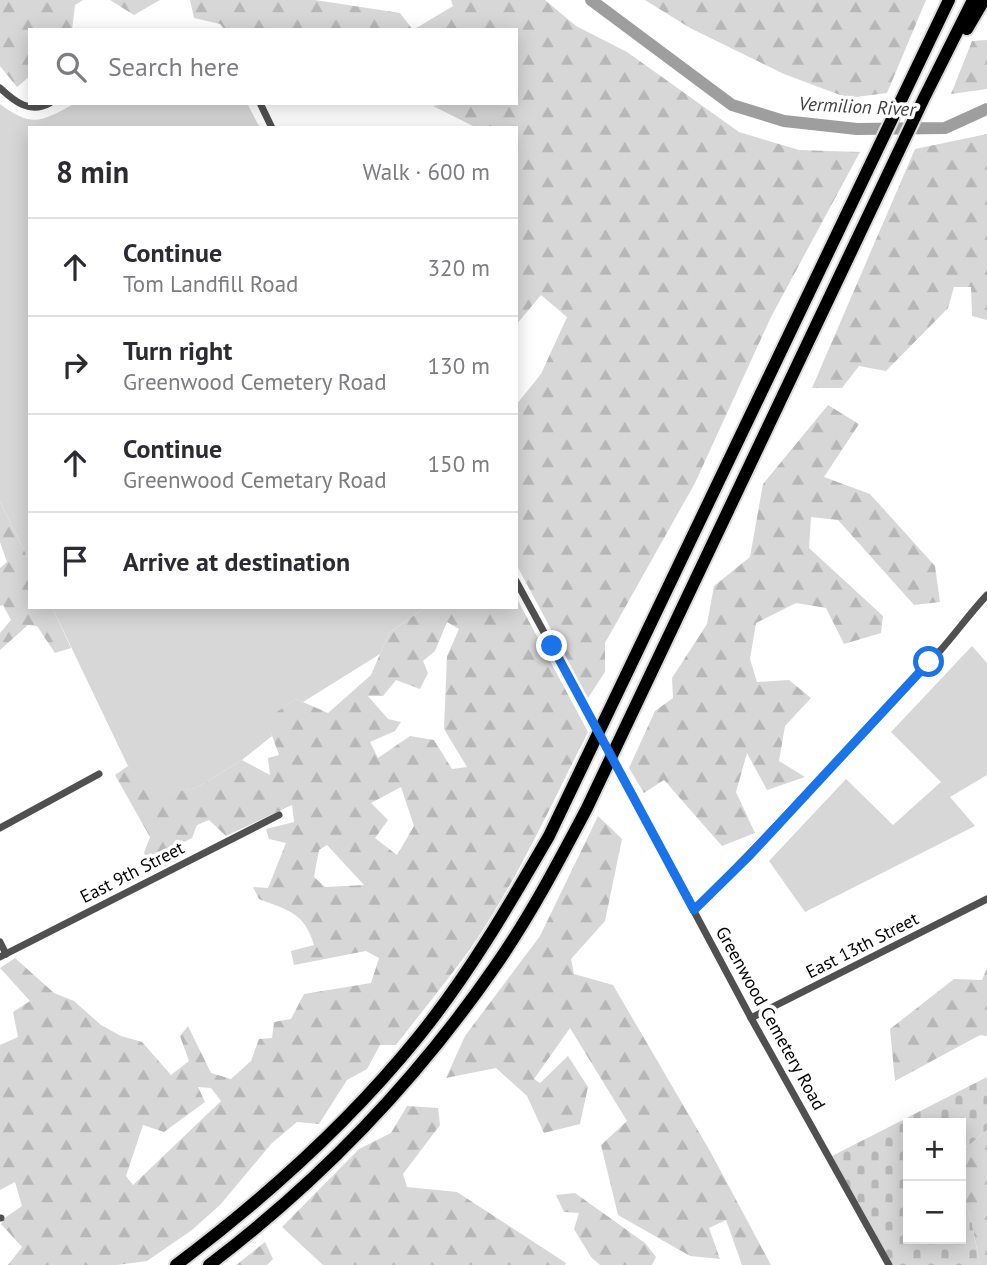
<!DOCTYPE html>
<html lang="en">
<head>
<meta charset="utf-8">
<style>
  :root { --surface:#fff; --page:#f7f7f7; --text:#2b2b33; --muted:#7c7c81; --line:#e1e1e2 }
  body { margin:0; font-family:"PT Sans",sans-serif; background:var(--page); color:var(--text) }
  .controls { position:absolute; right:21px; bottom:21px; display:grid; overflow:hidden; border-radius:0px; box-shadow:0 4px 18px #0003 }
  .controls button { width:63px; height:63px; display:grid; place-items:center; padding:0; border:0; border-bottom:2px solid var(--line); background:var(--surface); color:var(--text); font:35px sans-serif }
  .stop { position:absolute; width:21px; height:21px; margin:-16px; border:5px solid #1a73e8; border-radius:50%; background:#fff }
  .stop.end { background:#1a73e8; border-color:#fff; box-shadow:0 2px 7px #0008 }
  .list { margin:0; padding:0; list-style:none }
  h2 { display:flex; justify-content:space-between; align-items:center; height:91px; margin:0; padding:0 28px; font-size:30px }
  h2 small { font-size:23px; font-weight:400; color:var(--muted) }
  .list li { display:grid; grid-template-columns:46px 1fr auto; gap:21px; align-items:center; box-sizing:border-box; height:98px; padding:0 28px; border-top:2px solid var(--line) }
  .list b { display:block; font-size:26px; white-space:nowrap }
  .list p { margin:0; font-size:23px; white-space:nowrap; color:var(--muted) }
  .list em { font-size:23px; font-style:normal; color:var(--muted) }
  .icon { flex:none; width:38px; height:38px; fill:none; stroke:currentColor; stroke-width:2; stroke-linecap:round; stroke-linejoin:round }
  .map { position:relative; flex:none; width:987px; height:1265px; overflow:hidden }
  .search { position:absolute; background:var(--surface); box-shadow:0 4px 18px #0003; left:28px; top:28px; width:490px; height:77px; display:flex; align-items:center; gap:18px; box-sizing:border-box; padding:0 24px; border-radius:0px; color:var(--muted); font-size:26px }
  .panel { position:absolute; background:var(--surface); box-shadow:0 4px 18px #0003; left:28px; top:126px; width:490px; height:483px; border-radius:0px }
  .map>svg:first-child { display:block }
  .grass { fill:#d7d7d7 }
  .forest { fill:url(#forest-firs); fill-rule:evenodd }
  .cemetery { fill:url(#cemetery-stones) }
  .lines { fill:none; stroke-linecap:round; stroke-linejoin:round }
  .river { stroke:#9e9e9e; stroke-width:12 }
  .motorway-casing { stroke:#dbdbdb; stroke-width:16 }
  .minor { stroke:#505050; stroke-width:7 }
  .motorway { stroke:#000; stroke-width:12 }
  .minor-bridge { stroke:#505050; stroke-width:7 }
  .route { stroke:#1a73e8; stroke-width:9 }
  .labels { text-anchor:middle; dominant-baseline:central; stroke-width:7; stroke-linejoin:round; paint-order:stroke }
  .street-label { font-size:18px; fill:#000; stroke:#fff }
  .water-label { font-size:19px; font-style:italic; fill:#3f3f3f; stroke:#fff }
</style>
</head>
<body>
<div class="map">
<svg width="987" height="1265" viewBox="0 0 987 1265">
  <defs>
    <pattern id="forest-firs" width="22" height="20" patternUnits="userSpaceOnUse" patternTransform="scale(1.75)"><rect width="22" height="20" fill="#d7d7d7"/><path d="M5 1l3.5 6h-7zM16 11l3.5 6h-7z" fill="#b7b7b7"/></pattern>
    <pattern id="cemetery-stones" width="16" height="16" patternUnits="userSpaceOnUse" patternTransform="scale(1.75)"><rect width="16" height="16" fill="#d7d7d7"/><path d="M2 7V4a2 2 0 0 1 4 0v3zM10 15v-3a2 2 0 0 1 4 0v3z" fill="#b7b7b7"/></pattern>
  </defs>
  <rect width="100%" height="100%" fill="#fff"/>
  <g class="grass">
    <path d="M 76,103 L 247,103 L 260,128 L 30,128 L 30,562 L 0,502 L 0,104 C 34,129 41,121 76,103 Z"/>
    <path d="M 52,607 L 426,607 L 389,633 L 380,654 L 303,702 L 296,699 L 267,719 L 272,736 L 242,760 L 196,788 L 147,797 L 128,766 Z"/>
    <path d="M 972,646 L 987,663 L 987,775 L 950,797 L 975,826 L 805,912 L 769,861 L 846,779 L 893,825 L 941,782 L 891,732 Z"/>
  </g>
  <g class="forest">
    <path d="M 0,0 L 83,0 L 75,5 L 72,30 L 30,30 L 30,76 L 17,87 L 0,66 Z"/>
    <path d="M 110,0 L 160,0 L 134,15 Z"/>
    <path d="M 190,0 L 315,0 L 400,13 L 413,30 L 453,6 L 451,0 L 545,0 L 576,26 L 627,52 L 739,132 L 799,150 L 860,152 L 771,317 L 695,483 L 605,643 L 605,672 L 588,698 L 516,564 L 516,405 L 541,374 L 567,317 L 541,295 L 516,325 L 516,128 L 477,128 L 433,106 L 455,103 L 516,103 L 516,30 L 225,30 L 220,24 L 194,18 Z"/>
    <path d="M 645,0 L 926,0 L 887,93 L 848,98 L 784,74 L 690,28 Z"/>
    <path d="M 987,40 L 987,89 L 951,94 L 972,41 Z"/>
    <path d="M 987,134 L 987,320 L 972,316 L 971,287 L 954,287 L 948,308 L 886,371 L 859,366 L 842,388 L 812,388 L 915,149 Z"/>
    <path d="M 828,405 L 859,424 L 824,477 L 870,494 L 935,566 L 940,602 L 914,605 L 838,520 L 811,517 L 809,548 L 883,616 L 881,633 L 844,644 L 826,608 L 796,603 L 756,623 L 750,659 L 757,682 L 789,680 L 811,698 L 785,726 L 779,761 L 805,777 L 767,790 L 747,753 L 736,792 L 755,833 L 722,846 L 664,780 L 644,793 L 629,768 L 655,711 L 673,698 L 672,678 L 707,624 L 714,586 L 750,557 L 763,484 Z"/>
    <path d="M 0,502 L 30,562 L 30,607 L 52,607 L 71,648 L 55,653 L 37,626 L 28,625 L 0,650 L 0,633 L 11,620 L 3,605 L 0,606 L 0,568 L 7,562 L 0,542 Z"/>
    <path d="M 516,597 L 588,732 C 553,801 520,874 477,939 C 452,975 423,1010 396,1045 L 380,1045 L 367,1069 L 347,1080 L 319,1124 L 297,1122 L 272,1143 L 220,1205 L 192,1230 L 147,1261 L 117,1265 L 8,1265 L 22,1247 L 1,1224 L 6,1217 L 22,1206 L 15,1182 L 0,1190 L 0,1045 L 18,1037 L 13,1012 L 30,1001 L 0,968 L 15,958 L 54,993 L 74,1001 L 101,1025 L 121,1036 L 142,1042 L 171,1075 L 189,1061 L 180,1036 L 188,1026 L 211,1073 L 231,1079 L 251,1061 L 259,1039 L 272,1038 L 274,1022 L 291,1019 L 304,994 L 371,983 L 379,958 L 366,951 L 294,965 L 291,951 L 314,945 C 304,912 289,911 259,899 L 253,887 L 268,888 L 286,843 L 269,839 L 266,829 L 294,822 L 292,805 L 226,836 L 209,820 L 197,825 L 192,838 L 172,848 L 175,861 L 153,872 L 144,853 L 150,837 L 115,775 L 128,766 L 148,796 L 196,788 L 242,760 L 270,775 L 268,758 L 279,755 L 266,719 L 296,699 L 328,713 L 371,675 L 389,633 L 426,607 L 516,607 ZM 447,622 L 459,629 L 447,656 L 444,729 L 467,767 L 452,769 L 434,740 L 410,736 L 378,758 L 370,742 L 395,731 L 401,722 L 388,719 L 368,696 L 383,696 L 396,680 L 420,689 L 428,673 L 423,661 L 435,651 ZM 401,787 L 414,826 L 397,855 L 375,838 L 388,820 L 371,803 ZM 327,845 L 364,885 L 325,887 L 314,877 L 319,850 ZM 198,1087 L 211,1088 L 221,1101 L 133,1185 L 126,1176 L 143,1125 L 164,1132 L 205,1102 Z"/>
    <path d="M 598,816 L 622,839 L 605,921 L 571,959 L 574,974 L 613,985 L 710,1151 L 771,1265 L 742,1265 L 726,1220 L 709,1228 L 720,1259 L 690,1256 L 618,1215 L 601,1145 L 627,1121 L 570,1028 L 534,1079 L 540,1083 L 568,1056 L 588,1087 L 580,1124 L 544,1133 L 527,1096 L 496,1068 L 446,1078 L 465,1036 L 540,936 Z"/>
    <path d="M 987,967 L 987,1036 L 980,1035 L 895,1081 L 890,1029 L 954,979 L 982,980 Z"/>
    <path d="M 407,1106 L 438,1108 L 440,1125 L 403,1174 L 407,1187 L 457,1192 L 566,1263 L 565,1265 L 323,1265 L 282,1227 L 359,1149 L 391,1133 Z"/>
    <path d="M 987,1130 L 987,1265 L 980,1265 L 971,1219 L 961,1188 L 961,1152 Z"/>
    <path d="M 575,1193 L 645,1243 L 656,1257 L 652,1265 L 600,1265 L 591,1257 L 574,1229 L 579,1213 L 564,1212 L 556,1195 Z"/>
    <path d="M 265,1242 L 273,1259 L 267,1265 L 236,1265 Z"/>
  </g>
  <path class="cemetery" d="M 987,1077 L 987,1130 L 961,1152 L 961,1123 L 908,1123 L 908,1239 L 961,1239 L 961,1188 L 971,1219 L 980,1265 L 893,1265 L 832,1156 Z"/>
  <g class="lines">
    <path class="river" d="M 591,0 L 732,105 L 784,121 L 857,129 L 945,128 L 987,109"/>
    <defs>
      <g id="motorway">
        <path d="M 967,29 L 984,0"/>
        <path d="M 176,1265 C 265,1198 349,1123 419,1036 C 469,974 509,905 549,836 L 949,0"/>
        <path d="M 209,1265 C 320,1181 415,1082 494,968 C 529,918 558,863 587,808 L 924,98 L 973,0"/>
      </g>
    </defs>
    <use href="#motorway" class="motorway-casing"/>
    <g class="minor">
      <path d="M 0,88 C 15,102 30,114 50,103"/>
      <path d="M 260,103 L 272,128"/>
      <path d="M 516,581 L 587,711"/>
      <path d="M 627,786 L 751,1018 L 889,1265"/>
      <path d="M 0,828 L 99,774"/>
      <path d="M 694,910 C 778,826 858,739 939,652 C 956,633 970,613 987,595"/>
      <path d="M 0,942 L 6,954"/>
      <path d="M 0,957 L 279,815"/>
      <path d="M 751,1018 L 987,899"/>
      <path d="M 0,1218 L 1,1218"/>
    </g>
    <use href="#motorway" class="motorway"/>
    <path class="minor-bridge" d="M 587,711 L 627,786"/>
  </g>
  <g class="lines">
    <path class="route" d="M 552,646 L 694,910 L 750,855 L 929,662"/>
  </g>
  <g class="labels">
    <g class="street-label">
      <text transform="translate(132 872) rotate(-27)">East 9th Street</text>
      <text transform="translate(862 945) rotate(-27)">East 13th Street</text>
      <text transform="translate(771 1018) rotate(61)">Greenwood Cemetery Road</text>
    </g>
    <g class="water-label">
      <text transform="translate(857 106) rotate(3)">Vermilion River</text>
    </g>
  </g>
</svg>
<div class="controls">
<button>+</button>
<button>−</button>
</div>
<div class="stop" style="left:929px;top:662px"></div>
<div class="stop end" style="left:552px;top:646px"></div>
<div class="search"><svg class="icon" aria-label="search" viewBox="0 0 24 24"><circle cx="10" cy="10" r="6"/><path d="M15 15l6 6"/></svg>Search here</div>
<section class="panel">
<h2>8 min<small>Walk · 600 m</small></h2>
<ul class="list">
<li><svg class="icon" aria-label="ahead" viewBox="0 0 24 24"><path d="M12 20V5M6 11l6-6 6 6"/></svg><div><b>Continue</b><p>Tom Landfill Road</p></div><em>320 m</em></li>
<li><svg class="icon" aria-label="right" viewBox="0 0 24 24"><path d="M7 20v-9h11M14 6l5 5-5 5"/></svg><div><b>Turn right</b><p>Greenwood Cemetery Road</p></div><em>130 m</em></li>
<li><svg class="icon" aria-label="ahead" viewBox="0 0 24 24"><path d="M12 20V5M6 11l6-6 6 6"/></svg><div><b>Continue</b><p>Greenwood Cemetary Road</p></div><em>150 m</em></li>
<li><svg class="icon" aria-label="arrive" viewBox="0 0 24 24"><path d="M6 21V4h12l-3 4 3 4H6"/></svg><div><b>Arrive at destination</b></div></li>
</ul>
</section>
</div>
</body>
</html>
